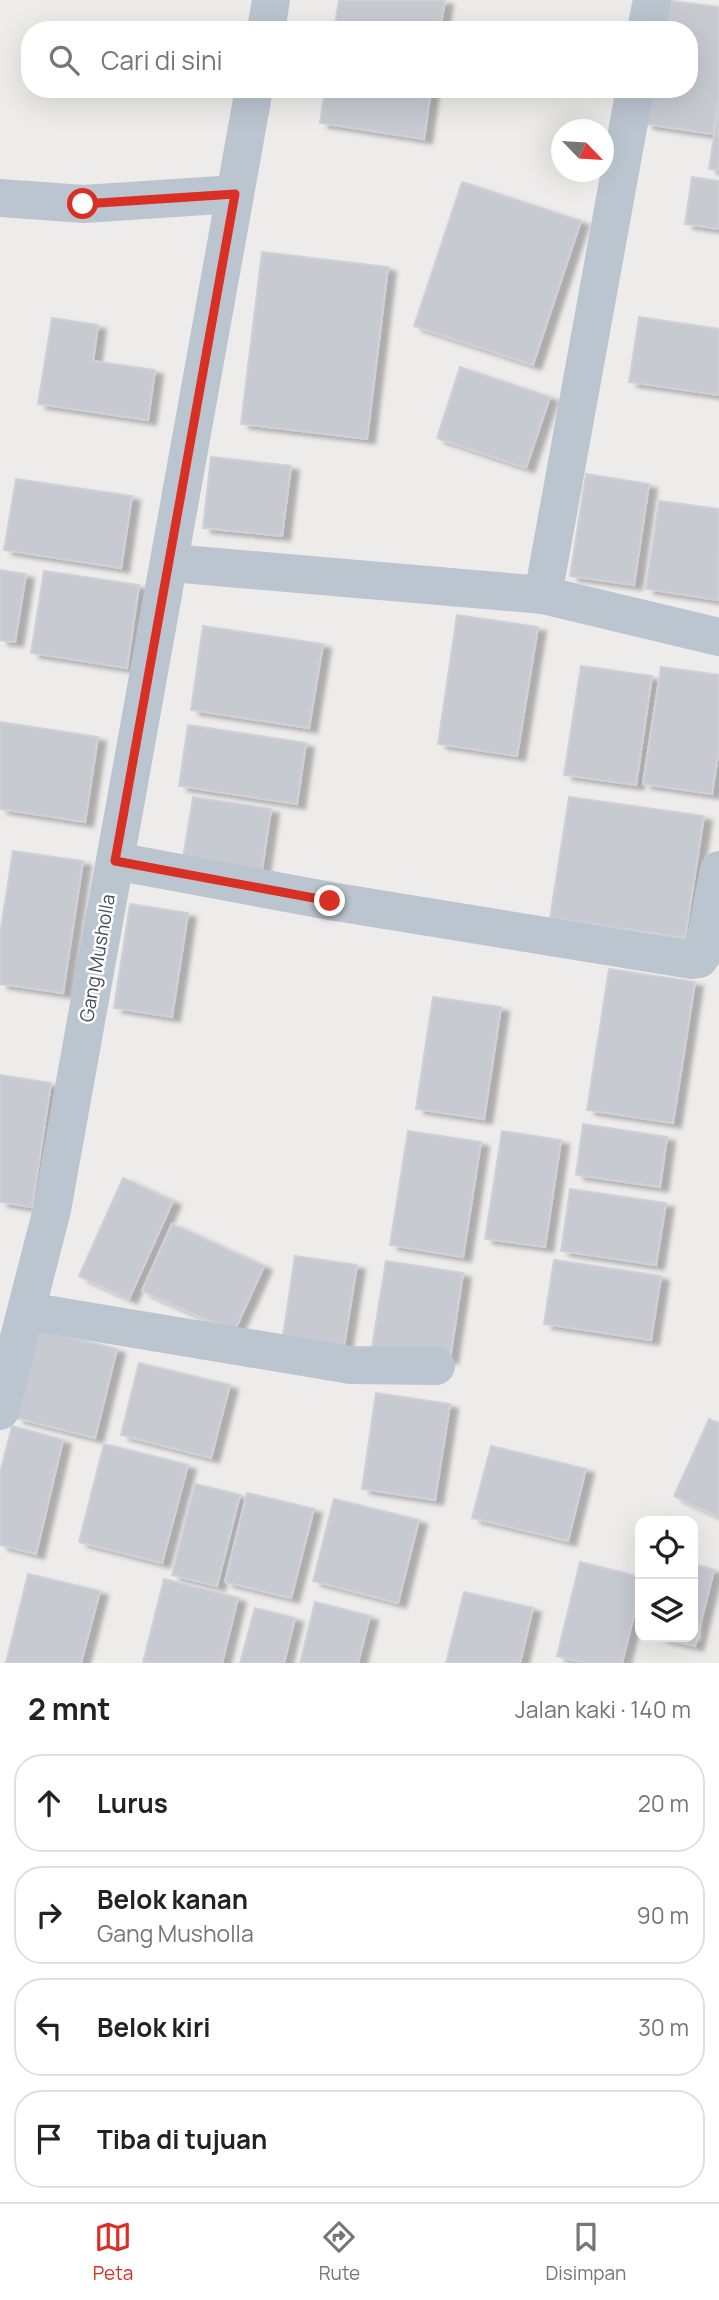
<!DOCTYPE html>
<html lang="id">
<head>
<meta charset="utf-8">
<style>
  :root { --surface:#fff; --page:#f6f6f6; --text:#222; --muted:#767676; --line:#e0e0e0; --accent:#d93025 }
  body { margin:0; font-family:Manrope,sans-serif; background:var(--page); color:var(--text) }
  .controls { position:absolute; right:21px; bottom:21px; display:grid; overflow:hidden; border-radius:14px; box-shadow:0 7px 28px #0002 }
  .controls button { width:63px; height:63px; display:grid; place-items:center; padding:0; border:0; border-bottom:2px solid var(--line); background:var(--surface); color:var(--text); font:35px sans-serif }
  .compass { position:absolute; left:551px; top:119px; width:63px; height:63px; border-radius:50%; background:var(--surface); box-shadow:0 7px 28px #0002; rotate:115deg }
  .stop { position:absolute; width:21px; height:21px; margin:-16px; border:5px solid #d93025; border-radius:50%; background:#fff }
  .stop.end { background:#d93025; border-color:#fff; box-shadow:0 2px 7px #0008 }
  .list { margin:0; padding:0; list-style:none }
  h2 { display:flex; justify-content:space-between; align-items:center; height:91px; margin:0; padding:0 28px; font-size:30px }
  h2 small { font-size:23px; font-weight:400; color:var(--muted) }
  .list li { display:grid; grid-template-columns:46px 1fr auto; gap:21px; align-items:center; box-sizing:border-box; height:98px; margin:0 14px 14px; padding:0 14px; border:2px solid var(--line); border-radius:28px }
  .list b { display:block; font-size:26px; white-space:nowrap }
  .list p { margin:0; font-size:23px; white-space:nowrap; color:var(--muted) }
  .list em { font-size:23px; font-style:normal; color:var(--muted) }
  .icon { flex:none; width:38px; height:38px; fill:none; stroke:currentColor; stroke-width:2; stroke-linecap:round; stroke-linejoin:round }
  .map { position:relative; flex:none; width:719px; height:1663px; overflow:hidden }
  .search { position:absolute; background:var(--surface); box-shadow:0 7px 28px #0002; left:21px; right:21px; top:21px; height:77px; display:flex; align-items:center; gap:18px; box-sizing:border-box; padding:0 24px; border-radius:28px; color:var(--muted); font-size:26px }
  .sheet { height:539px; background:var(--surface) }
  nav { display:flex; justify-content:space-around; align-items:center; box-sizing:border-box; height:98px; border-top:2px solid var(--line); background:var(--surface); font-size:19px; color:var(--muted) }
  nav a { display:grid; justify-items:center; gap:4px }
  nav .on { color:var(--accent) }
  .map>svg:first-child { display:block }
  .building { fill:#c7cad1; stroke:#ced1d8; stroke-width:2; filter:url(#shadow) }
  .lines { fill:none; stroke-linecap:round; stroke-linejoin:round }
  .minor { stroke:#bbc5cf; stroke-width:38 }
  .route { stroke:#d93025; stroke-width:9 }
  .labels { text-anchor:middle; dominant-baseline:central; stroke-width:5; stroke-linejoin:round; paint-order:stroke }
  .street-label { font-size:19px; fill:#434e5a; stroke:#fff }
</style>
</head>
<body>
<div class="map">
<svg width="719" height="1663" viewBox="0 0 719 1663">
  <defs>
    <filter id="shadow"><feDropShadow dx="8" dy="4.5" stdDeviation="2" flood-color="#0004"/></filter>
  </defs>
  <rect width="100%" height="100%" fill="#eeebeb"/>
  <g class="building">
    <path d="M 339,0 L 445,0 L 440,30 L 334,30 Z"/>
    <path d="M 664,0 L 719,7 L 719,96 L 713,134 L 645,124 L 650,89 L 689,89 L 689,30 L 659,30 Z"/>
    <path d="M 325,89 L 431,89 L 424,139 L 320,123 Z"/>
    <path d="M 719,105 L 719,170 L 709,169 Z"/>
    <path d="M 692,177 L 719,181 L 719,229 L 685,224 Z"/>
    <path d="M 462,182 L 581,221 L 533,365 L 414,326 Z"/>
    <path d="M 262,252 L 388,267 L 367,439 L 241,424 Z"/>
    <path d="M 639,317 L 719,329 L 719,395 L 629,382 Z"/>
    <path d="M 52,318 L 98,325 L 93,361 L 155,370 L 148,420 L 38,404 Z"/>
    <path d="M 460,367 L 550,397 L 526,468 L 437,438 Z"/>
    <path d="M 211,457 L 291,466 L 282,536 L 203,528 Z"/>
    <path d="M 586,474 L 649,484 L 634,585 L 570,576 Z"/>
    <path d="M 16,479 L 132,496 L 121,568 L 4,550 Z"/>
    <path d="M 659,501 L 719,509 L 718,600 L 646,589 Z"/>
    <path d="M 0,570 L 26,574 L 15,642 L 0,640 Z"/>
    <path d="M 44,571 L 139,585 L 127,668 L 31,653 Z"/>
    <path d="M 457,615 L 538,627 L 517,756 L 438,744 Z"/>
    <path d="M 203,626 L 323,644 L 309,728 L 191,710 Z"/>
    <path d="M 581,666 L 652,676 L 636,785 L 564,775 Z"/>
    <path d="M 661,667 L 719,675 L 719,748 L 712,794 L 643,784 Z"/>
    <path d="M 0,722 L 98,737 L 85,822 L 0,809 Z"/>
    <path d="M 188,725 L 306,743 L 297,804 L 179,786 Z"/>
    <path d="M 193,797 L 271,809 L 261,876 L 182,864 Z"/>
    <path d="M 569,797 L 704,816 L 685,938 L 550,918 Z"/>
    <path d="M 13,851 L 83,861 L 63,993 L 0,984 L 0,934 Z"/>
    <path d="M 130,904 L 188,913 L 172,1017 L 114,1008 Z"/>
    <path d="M 609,969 L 695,982 L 673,1123 L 587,1110 Z"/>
    <path d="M 433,997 L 501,1007 L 484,1119 L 416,1109 Z"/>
    <path d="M 0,1075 L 51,1083 L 32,1207 L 0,1202 Z"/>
    <path d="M 583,1124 L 667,1137 L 660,1187 L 576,1175 Z"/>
    <path d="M 408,1131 L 481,1142 L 463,1257 L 390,1245 Z"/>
    <path d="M 502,1131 L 561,1140 L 545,1247 L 485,1239 Z"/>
    <path d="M 123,1178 L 173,1201 L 129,1299 L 79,1276 Z"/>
    <path d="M 570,1189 L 666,1203 L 656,1265 L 561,1251 Z"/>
    <path d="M 172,1224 L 264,1266 L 234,1332 L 142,1291 Z"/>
    <path d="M 295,1256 L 357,1265 L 343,1352 L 282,1343 Z"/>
    <path d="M 554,1260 L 661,1276 L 651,1340 L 544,1324 Z"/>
    <path d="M 386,1261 L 463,1273 L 450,1359 L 372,1347 Z"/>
    <path d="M 38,1329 L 117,1349 L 95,1438 L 16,1418 Z"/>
    <path d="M 139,1363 L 230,1385 L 211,1458 L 121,1435 Z"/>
    <path d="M 376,1393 L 450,1404 L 435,1500 L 362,1489 Z"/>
    <path d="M 709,1419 L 719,1423 L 719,1517 L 674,1496 Z"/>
    <path d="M 12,1426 L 63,1440 L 36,1554 L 0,1545 L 0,1473 Z"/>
    <path d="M 104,1444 L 188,1465 L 162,1563 L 79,1542 Z"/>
    <path d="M 491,1446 L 586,1469 L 568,1541 L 472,1518 Z"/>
    <path d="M 195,1484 L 240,1495 L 217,1586 L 172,1575 Z"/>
    <path d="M 247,1493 L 314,1509 L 291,1598 L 225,1582 Z"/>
    <path d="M 334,1499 L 419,1520 L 398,1603 L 313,1581 Z"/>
    <path d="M 580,1562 L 640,1577 L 640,1591 L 622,1663 L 585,1663 L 557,1656 Z"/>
    <path d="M 693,1564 L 714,1570 L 695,1646 L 657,1637 L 693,1637 Z"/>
    <path d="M 28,1574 L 100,1591 L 81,1663 L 6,1663 Z"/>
    <path d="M 164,1579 L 238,1598 L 222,1663 L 143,1663 Z"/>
    <path d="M 464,1592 L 533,1608 L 520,1663 L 446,1663 Z"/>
    <path d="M 315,1602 L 370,1616 L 358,1663 L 300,1663 Z"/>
    <path d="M 255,1608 L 295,1618 L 284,1663 L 240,1663 Z"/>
  </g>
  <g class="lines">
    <g class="minor">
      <path d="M 266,30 L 271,0"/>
      <path d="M 646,30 L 652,0"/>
      <path d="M 0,198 L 84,204 L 235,194"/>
      <path d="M 171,563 L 543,595 L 719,637"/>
      <path d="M 543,595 L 635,89"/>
      <path d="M 115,861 L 330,901 L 692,960 L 699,959 L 703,953 L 719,870"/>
      <path d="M 27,1311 L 351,1365 L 436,1366"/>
      <path d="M 0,1411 L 52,1210 L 254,89"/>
    </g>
  </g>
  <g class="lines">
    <path class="route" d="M 83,204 L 235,194 L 115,861 L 330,901"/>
  </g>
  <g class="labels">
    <g class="street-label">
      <text transform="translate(97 958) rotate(-80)">Gang Musholla</text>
    </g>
  </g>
</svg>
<div class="controls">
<button><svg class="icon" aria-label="locate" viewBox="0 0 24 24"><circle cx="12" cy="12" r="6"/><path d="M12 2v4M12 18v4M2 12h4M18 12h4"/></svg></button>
<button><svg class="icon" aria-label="layers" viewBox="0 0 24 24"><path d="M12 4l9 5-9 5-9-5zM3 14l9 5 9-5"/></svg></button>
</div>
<svg class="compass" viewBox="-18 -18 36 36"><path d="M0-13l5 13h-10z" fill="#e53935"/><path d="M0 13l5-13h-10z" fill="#767676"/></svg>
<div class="stop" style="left:83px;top:204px"></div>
<div class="stop end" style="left:330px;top:901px"></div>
<div class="search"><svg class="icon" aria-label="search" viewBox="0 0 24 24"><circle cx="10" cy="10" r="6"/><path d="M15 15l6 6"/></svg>Cari di sini</div>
</div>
<section class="sheet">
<h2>2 mnt<small>Jalan kaki · 140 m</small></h2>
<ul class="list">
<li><svg class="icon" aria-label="ahead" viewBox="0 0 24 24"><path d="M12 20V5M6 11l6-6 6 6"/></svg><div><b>Lurus</b></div><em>20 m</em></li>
<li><svg class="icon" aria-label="right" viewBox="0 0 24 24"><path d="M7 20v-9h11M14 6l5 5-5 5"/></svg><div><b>Belok kanan</b><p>Gang Musholla</p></div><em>90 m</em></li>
<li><svg class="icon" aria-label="left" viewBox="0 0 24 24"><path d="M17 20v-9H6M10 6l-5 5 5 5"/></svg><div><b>Belok kiri</b></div><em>30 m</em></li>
<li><svg class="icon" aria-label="arrive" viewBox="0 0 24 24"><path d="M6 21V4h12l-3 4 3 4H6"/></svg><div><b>Tiba di tujuan</b></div></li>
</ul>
</section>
<nav>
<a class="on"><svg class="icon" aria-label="map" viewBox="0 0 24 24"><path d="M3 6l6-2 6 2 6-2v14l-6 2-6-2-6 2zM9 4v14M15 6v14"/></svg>Peta</a>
<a><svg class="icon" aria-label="directions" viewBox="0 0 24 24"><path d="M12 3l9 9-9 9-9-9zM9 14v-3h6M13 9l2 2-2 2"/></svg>Rute</a>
<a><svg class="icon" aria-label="saved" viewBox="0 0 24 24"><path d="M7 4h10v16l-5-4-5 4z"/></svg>Disimpan</a>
</nav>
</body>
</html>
